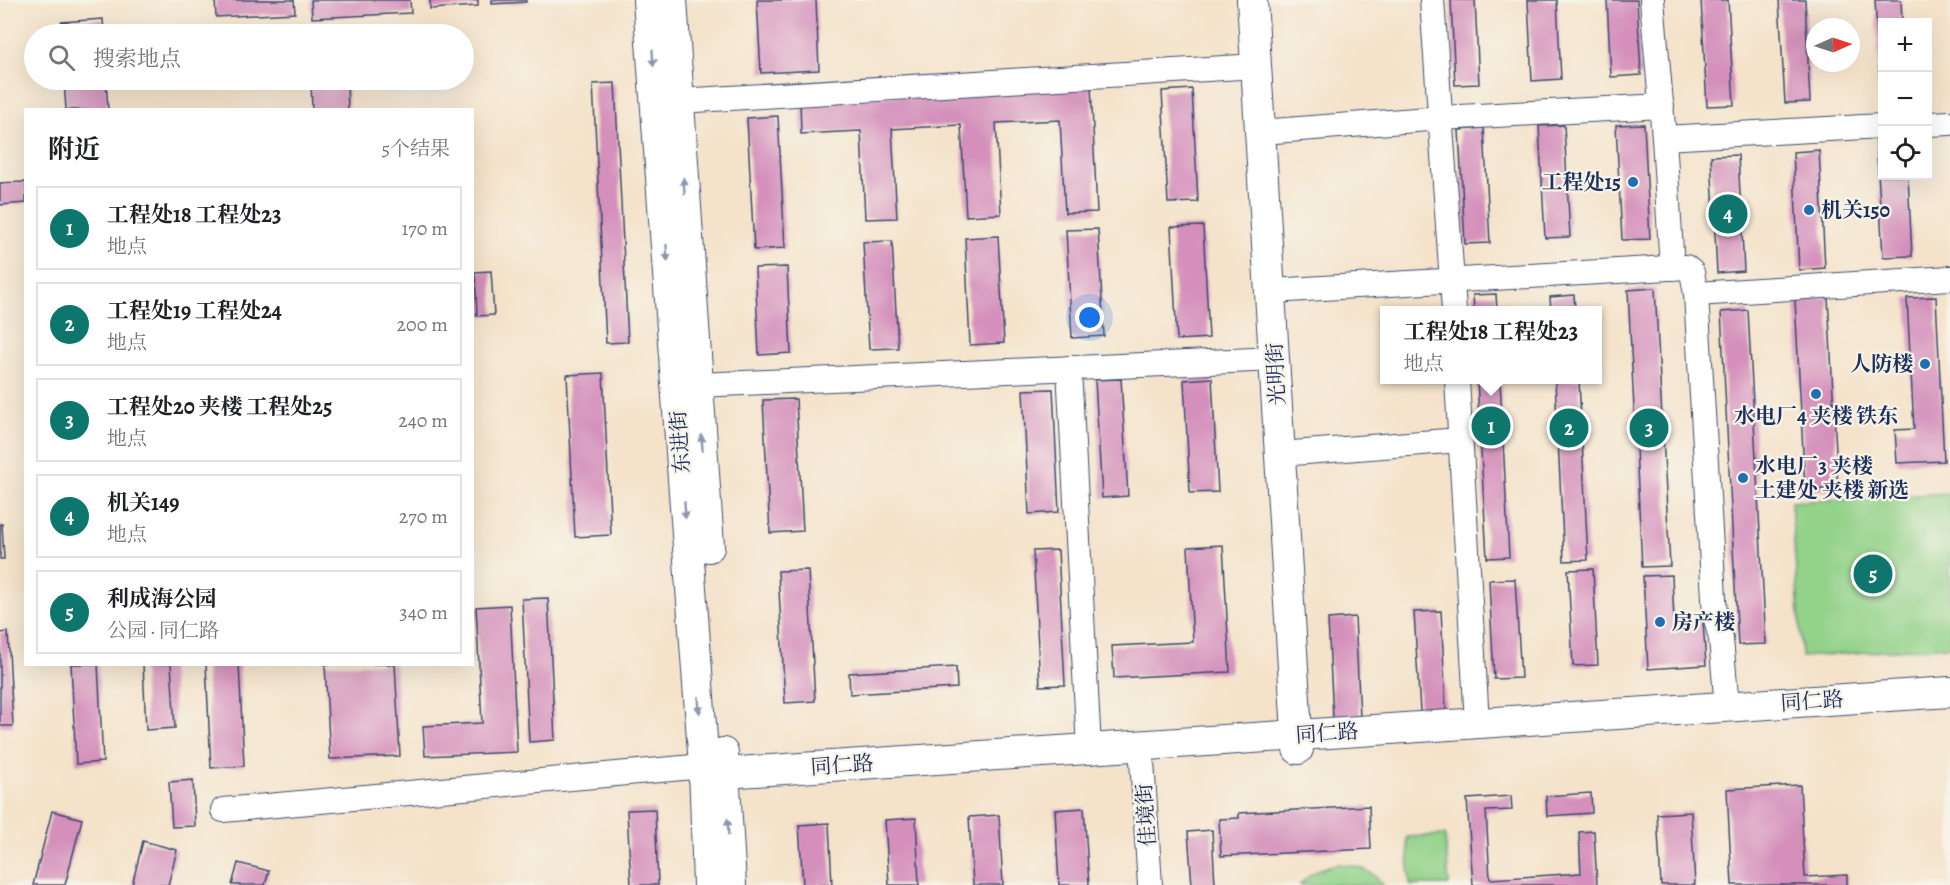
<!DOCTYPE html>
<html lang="zh">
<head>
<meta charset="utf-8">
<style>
  :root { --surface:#fff; --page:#f6f6f6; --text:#202124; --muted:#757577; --line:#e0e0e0; --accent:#0f766e }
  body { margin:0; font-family:Alegreya,"Noto Serif SC",serif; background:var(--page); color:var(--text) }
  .controls { position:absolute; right:18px; top:18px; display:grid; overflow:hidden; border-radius:0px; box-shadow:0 6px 24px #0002 }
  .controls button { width:54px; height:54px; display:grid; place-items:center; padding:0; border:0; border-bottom:2px solid var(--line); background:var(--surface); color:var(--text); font:30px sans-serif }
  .compass { position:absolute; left:1806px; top:18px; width:54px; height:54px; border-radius:50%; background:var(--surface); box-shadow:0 6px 24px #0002; rotate:87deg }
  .you { position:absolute; left:1090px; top:318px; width:21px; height:21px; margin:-15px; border:4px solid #fff; border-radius:50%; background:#1a73e8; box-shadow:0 0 0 9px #1a73e833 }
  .badge { display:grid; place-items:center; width:39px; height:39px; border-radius:50%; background:var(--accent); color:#fff; font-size:20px; font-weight:700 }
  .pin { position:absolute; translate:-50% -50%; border:3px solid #fff; box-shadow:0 2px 6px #0006 }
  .popup { position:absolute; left:1380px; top:306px; width:222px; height:78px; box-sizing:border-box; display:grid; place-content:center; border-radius:0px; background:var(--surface); filter:drop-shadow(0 2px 4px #0005); font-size:20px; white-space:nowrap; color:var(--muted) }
  .popup b { font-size:22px; color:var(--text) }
  .popup::after { content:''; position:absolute; left:50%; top:100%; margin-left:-12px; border:12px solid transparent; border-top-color:var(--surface) }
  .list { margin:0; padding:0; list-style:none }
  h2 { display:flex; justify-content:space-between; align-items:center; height:78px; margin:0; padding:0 24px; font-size:26px }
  h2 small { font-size:20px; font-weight:400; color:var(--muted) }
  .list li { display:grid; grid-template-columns:39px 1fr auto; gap:18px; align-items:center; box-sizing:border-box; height:84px; margin:0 12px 12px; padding:0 12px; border:2px solid var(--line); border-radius:0px }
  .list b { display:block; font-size:22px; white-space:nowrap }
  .list p { margin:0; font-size:20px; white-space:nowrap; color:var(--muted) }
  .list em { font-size:20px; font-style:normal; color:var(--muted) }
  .icon { flex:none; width:33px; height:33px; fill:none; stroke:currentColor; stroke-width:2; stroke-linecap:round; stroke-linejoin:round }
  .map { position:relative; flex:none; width:1950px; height:885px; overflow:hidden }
  .search { position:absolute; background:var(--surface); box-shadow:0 6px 24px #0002; left:24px; top:24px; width:450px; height:66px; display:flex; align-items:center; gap:15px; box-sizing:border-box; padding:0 21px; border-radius:33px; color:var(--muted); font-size:22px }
  .panel { position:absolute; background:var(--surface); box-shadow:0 6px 24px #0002; left:24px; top:108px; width:450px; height:558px; border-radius:0px }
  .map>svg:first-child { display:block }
  .green { fill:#92d289; stroke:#568074; stroke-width:1.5 }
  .building { fill:#d48fbb }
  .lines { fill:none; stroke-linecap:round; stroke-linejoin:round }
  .minor-casing { stroke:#3c4a6e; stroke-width:26 }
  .major-casing { stroke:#3c4a6e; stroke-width:32 }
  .minor { stroke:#fff; stroke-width:24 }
  .major { stroke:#fff; stroke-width:30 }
  .oneway { fill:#8d97ae }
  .poi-dot { fill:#1f6fb2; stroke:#f7f3e8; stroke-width:2 }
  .labels { text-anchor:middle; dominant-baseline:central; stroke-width:4.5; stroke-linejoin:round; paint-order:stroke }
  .poi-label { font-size:21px; font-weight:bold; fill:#1b2f5e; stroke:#f7f3e8; text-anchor:start }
  .street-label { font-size:21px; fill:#1b2f5e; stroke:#f7f3e8 }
</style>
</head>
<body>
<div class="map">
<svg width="1950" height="885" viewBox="0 0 1950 885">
  <rect width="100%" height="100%" fill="#f7f3e8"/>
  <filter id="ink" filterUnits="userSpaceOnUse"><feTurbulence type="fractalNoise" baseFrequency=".0167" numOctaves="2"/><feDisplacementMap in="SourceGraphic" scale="12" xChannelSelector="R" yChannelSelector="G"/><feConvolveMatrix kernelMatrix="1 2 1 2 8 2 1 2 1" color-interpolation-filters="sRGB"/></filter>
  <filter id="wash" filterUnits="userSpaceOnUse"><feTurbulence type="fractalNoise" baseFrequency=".008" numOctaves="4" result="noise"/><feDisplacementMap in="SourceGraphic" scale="24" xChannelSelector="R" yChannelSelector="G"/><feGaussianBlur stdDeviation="1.35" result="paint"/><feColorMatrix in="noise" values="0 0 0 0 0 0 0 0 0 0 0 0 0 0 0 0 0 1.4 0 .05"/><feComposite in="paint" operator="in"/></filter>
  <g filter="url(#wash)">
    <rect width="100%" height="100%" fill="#f4e3ca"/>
    <g class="green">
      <path d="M 1950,493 L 1950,646 L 1802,657 L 1791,502 Z"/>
      <path d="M 1445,835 L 1449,885 L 1410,885 L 1407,837 Z"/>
      <path d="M 1337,864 C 1355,865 1372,869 1383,885 L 1300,885 C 1311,872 1321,868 1337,864 Z"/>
    </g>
    <g id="blocks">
      <g class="building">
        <path d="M 215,0 L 294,0 L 295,13 L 216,17 Z"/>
        <path d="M 311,0 L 410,0 L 411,13 L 312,18 Z"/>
        <path d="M 430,0 L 478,0 L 478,6 L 430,9 Z"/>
        <path d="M 492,0 L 526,0 L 526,2 L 492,4 Z"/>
        <path d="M 757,0 L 816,0 L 819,70 L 761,73 Z"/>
        <path d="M 1451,0 L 1475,0 L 1479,84 L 1455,85 Z"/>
        <path d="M 1528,0 L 1557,0 L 1561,79 L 1532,81 Z"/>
        <path d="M 1607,0 L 1637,0 L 1641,75 L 1611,77 Z"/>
        <path d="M 1701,0 L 1728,0 L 1734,105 L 1707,106 Z"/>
        <path d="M 1779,0 L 1805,0 L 1810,102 L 1785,103 Z"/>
        <path d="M 1875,0 L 1901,0 L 1902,22 L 1882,22 L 1882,87 L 1880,87 Z"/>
        <path d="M 103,19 L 104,34 L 62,34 L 61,22 Z"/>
        <path d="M 64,80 L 106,80 L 108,110 L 66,110 Z"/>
        <path d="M 311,80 L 347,80 L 348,110 L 312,110 Z"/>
        <path d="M 615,83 L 628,342 L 606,343 L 593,84 Z"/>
        <path d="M 1091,86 L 1097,212 L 1065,213 L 1060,120 L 996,123 L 1001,214 L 966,216 L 961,125 L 892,129 L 897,218 L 865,219 L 861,131 L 801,134 L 800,101 Z"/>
        <path d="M 1192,89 L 1198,202 L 1168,203 L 1162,91 Z"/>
        <path d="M 778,116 L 785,248 L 754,250 L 747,118 Z"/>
        <path d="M 1644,124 L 1650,239 L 1622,240 L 1616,125 Z"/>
        <path d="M 1564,125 L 1570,237 L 1545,238 L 1539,126 Z"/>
        <path d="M 1484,128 L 1490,243 L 1465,244 L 1459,130 Z"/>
        <path d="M 1876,138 L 1882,138 L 1882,176 L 1908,176 L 1912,256 L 1883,257 Z"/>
        <path d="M 1819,150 L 1825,268 L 1799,270 L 1793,152 Z"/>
        <path d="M 1738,155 L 1744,271 L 1717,273 L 1711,156 Z"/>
        <path d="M 26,182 L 26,203 L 0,205 L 0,183 Z"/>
        <path d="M 1203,226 L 1209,338 L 1177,340 L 1171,227 Z"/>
        <path d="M 1098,229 L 1104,336 L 1072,338 L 1066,230 Z"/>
        <path d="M 998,236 L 1004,343 L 970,345 L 965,238 Z"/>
        <path d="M 892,241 L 898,348 L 869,349 L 863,242 Z"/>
        <path d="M 787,267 L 791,353 L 759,355 L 755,268 Z"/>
        <path d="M 491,271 L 494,315 L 477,316 L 475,272 Z"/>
        <path d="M 1655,288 L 1670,566 L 1642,567 L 1628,290 Z"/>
        <path d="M 1496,294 L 1497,310 L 1474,310 L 1473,295 Z"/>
        <path d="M 1574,295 L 1575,310 L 1551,310 L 1550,297 Z"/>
        <path d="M 1828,297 L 1838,489 L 1805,490 L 1795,299 Z"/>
        <path d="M 1936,297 L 1944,461 L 1897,463 L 1895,430 L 1914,429 L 1907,298 Z"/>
        <path d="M 1748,310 L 1766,644 L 1738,645 L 1721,312 Z"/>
        <path d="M 603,373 L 611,535 L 575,537 L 567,375 Z"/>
        <path d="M 1212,378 L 1218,492 L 1190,493 L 1184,380 Z"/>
        <path d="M 1121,379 L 1128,496 L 1102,498 L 1095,380 Z"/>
        <path d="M 1477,380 L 1500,380 L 1509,557 L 1487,558 Z"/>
        <path d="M 1555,380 L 1579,380 L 1588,560 L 1564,561 Z"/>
        <path d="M 1053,389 L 1059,512 L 1029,514 L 1023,390 Z"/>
        <path d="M 796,399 L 803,531 L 770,533 L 763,400 Z"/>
        <path d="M 0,524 L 2,524 L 4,559 L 0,559 Z"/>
        <path d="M 1223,545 L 1230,672 L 1114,678 L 1112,646 L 1193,642 L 1188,547 Z"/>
        <path d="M 1058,550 L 1065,685 L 1040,686 L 1033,551 Z"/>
        <path d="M 1593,569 L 1598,665 L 1573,666 L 1568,570 Z"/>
        <path d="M 808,570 L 815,701 L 785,703 L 778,571 Z"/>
        <path d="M 1672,575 L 1674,623 L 1703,621 L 1706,665 L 1648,669 L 1643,576 Z"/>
        <path d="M 1515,579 L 1521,678 L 1494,679 L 1489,580 Z"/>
        <path d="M 548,598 L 555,740 L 529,742 L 522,599 Z"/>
        <path d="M 510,605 L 517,752 L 425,756 L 423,726 L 482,723 L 476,607 Z"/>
        <path d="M 1441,611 L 1446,710 L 1420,712 L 1414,612 Z"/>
        <path d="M 1355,617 L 1360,717 L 1333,718 L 1328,619 Z"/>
        <path d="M 8,632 L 13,726 L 0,726 L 0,633 Z"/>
        <path d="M 71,664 L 98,664 L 103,762 L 76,764 Z"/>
        <path d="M 143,664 L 171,664 L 175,728 L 146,730 Z"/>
        <path d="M 206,664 L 239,664 L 244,766 L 211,768 Z"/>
        <path d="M 325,664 L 395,664 L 400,756 L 330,759 Z"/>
        <path d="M 956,667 L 957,688 L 850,694 L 849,673 Z"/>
        <path d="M 193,780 L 195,826 L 172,827 L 169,782 Z"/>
        <path d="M 1800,785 L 1805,877 L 1847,875 L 1847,885 L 1732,885 L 1727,789 Z"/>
        <path d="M 1591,793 L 1592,813 L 1547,816 L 1546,796 Z"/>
        <path d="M 1511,796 L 1512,810 L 1486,811 L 1490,879 L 1581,873 L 1579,832 L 1594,831 L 1597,885 L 1473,885 L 1467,799 Z"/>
        <path d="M 1369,806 L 1371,849 L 1221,856 L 1219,819 L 1239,818 L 1239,813 Z"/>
        <path d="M 1084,808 L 1089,885 L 1059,885 L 1055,810 Z"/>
        <path d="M 655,809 L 658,885 L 631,885 L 627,810 Z"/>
        <path d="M 52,811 L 82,819 L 65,885 L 33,885 Z"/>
        <path d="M 1691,812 L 1695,885 L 1661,885 L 1657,814 Z"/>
        <path d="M 999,815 L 1003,885 L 973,885 L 969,817 Z"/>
        <path d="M 916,818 L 919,885 L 889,885 L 885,820 Z"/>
        <path d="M 829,823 L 832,885 L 803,885 L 799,825 Z"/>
        <path d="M 1212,830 L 1215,885 L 1192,885 L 1188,832 Z"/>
        <path d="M 143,841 L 177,850 L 168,885 L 132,885 Z"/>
        <path d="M 238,863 L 269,871 L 265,885 L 232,885 Z"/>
      </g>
    </g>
  </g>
  <g filter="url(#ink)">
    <use href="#blocks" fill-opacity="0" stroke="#3c4a6e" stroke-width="1.5"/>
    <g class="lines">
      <defs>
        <g id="minor">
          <path d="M 1432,0 L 1454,310"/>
          <path d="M 1652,0 L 1664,138 L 1672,268"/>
          <path d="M 679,101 L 1257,66"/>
          <path d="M 1928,124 L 1950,123"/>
          <path d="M 1261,132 L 1441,118 L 1662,106"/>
          <path d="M 1664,138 L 1882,126"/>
          <path d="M 1271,291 L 1686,267 L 1692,272 L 1696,294 L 1715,615 L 1721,639 L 1727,707"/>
          <path d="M 1696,294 L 1950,278"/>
          <path d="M 1069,368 L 1089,749"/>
          <path d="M 1457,380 L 1477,723"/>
          <path d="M 698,385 L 1275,359"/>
          <path d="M 1280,454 L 1460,440"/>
          <path d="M 1141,745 L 1150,885"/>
          <path d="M 223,810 L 704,766"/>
        </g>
        <g id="major">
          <path d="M 648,0 L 704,766 L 708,885"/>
          <path d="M 672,0 L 709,547"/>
          <path d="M 1252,0 L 1298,749"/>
          <path d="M 723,753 L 731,885"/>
          <path d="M 703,776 L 724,773 L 1950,692"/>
        </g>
      </defs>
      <use href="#minor" class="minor-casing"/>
      <use href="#major" class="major-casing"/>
      <use href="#minor" class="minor"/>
      <use href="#major" class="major"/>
    </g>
    <defs><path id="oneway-solid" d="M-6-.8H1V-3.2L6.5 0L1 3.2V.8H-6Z" transform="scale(1.5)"/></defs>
    <g class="oneway">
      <use href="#oneway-solid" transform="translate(653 58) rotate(86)"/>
      <use href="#oneway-solid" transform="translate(684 186) rotate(-94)"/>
      <use href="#oneway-solid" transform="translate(667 253) rotate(86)"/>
      <use href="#oneway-solid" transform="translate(702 443) rotate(-94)"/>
      <use href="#oneway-solid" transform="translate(685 510) rotate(86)"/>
      <use href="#oneway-solid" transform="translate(699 705) rotate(86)"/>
      <use href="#oneway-solid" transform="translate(728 827) rotate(-93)"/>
    </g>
  </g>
  <g class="poi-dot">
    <circle cx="1633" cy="182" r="6"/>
    <circle cx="1809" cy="210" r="6"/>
    <circle cx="1925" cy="364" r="6"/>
    <circle cx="1816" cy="394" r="6"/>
    <circle cx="1743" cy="478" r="6"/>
    <circle cx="1660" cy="622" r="6"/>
  </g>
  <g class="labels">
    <g class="poi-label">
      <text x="1621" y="182" text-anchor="end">工程处15</text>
      <text x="1821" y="210">机关150</text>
      <text x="1913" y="364" text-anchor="end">人防楼</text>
      <text x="1816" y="416" text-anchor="middle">水电厂4 夹楼 铁东</text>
      <text x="1755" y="466">水电厂3 夹楼<tspan x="1755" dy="24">土建处 夹楼 新选</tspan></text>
      <text x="1672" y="622">房产楼</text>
    </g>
    <g class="street-label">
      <text transform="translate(1276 374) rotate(-93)">光明街</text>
      <text transform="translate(680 442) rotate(-94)">东进街</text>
      <text transform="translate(1812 701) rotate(-4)">同仁路</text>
      <text transform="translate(1327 733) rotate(-4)">同仁路</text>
      <text transform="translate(842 765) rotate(-4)">同仁路</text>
      <text transform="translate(1146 815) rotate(-94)">佳境街</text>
    </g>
  </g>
</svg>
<div class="controls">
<button>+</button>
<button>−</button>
<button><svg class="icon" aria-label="locate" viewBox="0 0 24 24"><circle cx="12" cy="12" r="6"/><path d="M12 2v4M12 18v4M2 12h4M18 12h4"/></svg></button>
</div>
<svg class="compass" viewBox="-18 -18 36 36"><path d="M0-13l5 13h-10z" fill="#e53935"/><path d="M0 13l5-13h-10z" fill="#757577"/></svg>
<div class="you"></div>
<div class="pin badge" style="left:1491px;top:426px">1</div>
<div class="popup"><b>工程处18 工程处23</b>地点</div>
<div class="pin badge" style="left:1569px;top:428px">2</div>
<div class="pin badge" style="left:1649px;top:428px">3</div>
<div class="pin badge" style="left:1728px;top:214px">4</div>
<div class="pin badge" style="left:1873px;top:574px">5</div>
<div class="search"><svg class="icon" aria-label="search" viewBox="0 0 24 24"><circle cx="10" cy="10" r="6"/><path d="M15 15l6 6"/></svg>搜索地点</div>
<section class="panel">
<h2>附近<small>5个结果</small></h2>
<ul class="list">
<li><span class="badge">1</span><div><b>工程处18 工程处23</b><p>地点</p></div><em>170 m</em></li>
<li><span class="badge">2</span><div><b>工程处19 工程处24</b><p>地点</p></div><em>200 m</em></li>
<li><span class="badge">3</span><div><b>工程处20 夹楼 工程处25</b><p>地点</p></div><em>240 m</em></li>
<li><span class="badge">4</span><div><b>机关149</b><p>地点</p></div><em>270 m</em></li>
<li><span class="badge">5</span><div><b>利成海公园</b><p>公园 · 同仁路</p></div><em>340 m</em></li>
</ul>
</section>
</div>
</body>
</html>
